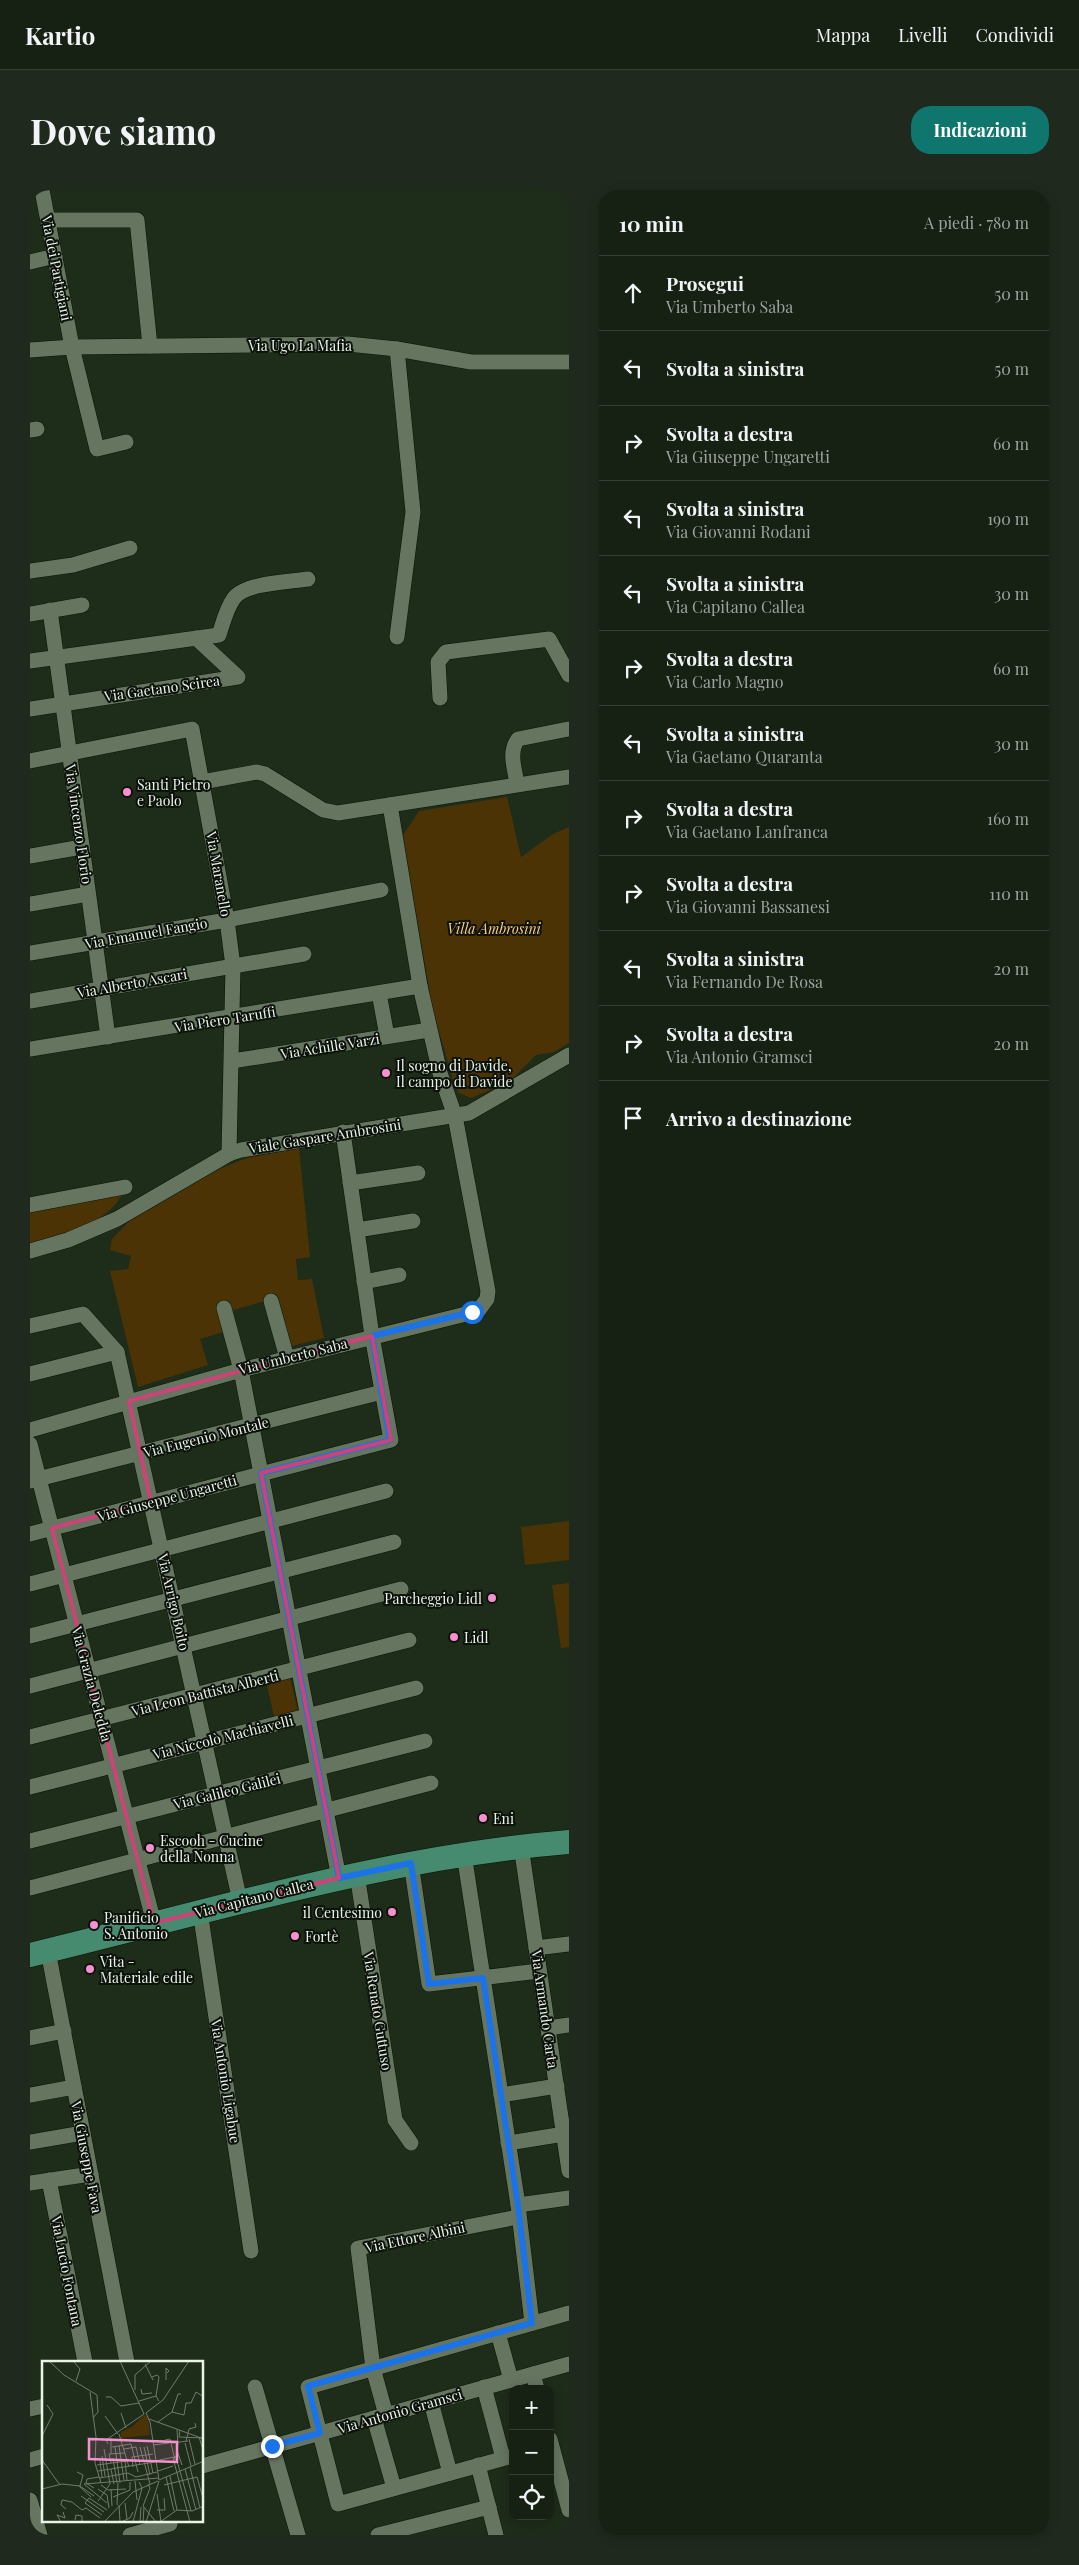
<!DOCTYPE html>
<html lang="it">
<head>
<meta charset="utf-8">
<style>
  :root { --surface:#162114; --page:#1f291d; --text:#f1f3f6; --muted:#9ea3a0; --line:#353e34; --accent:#0f766e }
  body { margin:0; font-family:"Playfair Display",serif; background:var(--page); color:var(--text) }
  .controls { position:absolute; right:15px; bottom:15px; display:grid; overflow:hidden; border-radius:10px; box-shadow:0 2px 12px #0003 }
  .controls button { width:45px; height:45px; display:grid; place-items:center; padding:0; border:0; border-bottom:1px solid var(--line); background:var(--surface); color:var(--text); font:25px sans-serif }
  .stop { position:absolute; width:15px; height:15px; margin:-11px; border:4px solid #1a73e8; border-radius:50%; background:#fff }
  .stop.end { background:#1a73e8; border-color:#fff; box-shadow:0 1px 5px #0008 }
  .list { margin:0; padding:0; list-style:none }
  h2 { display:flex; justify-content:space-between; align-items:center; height:65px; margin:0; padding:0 20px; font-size:21px }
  h2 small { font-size:16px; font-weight:400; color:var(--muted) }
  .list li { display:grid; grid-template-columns:32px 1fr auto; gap:15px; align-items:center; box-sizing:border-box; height:75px; padding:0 20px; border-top:1px solid var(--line) }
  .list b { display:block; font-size:19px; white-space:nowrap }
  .list p { margin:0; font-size:16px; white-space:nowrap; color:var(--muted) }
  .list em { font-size:16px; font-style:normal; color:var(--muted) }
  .icon { flex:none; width:28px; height:28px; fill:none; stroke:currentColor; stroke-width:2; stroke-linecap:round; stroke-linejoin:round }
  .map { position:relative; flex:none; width:539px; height:2345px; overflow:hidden; border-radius:20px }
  header { display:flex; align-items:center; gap:30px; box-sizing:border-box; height:70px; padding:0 25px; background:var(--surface); border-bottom:1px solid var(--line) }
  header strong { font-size:24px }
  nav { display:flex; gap:28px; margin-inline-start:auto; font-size:18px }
  .intro { display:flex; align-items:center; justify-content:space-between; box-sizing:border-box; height:120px; padding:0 30px }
  h1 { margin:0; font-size:35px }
  .button { padding:12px 22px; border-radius:20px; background:var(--accent); color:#fff; font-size:18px; font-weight:700 }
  main { display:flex; gap:30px; padding:0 30px }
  aside { flex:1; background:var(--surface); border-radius:20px; box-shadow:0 2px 12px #0003 }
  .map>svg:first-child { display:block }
  .green { fill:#4c3306 }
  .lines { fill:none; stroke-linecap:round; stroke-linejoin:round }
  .street-casing { stroke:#081405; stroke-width:16 }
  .primary-casing { stroke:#081405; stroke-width:25 }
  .street { stroke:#657560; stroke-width:15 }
  .primary { stroke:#468b70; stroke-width:24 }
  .route { stroke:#1a73e8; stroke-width:6 }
  .marked { fill:none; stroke:#ca4477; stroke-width:4; stroke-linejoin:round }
  .poi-dot { fill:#f790ce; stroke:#0c120b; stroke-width:2 }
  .labels { text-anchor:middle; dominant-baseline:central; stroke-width:4; stroke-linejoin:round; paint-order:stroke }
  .street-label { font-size:14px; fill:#eaf3e7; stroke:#0c120b }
  .poi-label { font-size:14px; fill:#eaf3e7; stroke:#0c120b; text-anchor:start }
  .park-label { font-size:14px; font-style:italic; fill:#ffca7b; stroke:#0c120b }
  .inset-road { fill:none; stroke:#707c6c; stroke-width:1 }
  .view { fill:#f790ce; fill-opacity:0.15; stroke:#f790ce; stroke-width:2.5 }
  .inset-edge { fill:none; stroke:#eaf3e7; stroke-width:2.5 }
</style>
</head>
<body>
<header>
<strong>Kartio</strong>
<nav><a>Mappa</a><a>Livelli</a><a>Condividi</a></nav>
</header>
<div class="intro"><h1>Dove siamo</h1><a class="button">Indicazioni</a></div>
<main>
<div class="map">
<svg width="539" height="2345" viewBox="0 0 539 2345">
  <rect width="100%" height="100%" fill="#1e2c1a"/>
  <g class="green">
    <path d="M 477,607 L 491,667 L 523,644 L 539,637 L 539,853 L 524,862 L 506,865 L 479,892 L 441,908 L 429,903 L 425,896 L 403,821 L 373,645 L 389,621 Z"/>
    <path d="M 269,958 L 280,1067 L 266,1069 L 268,1090 L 282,1089 L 294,1148 L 254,1158 L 235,1111 L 200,1121 L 200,1140 L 170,1149 L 178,1175 L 108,1197 L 80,1081 L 98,1079 L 101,1066 L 80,1060 L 82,1049 L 102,1028 L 189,979 L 217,968 Z"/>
    <path d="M 92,1005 C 73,1036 34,1045 0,1054 L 0,1021 Z"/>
    <path d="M 539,1331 L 539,1370 L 495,1375 L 491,1337 Z"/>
    <path d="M 539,1393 L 539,1457 L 531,1458 L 522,1395 Z"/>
    <path d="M 260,1487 L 269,1525 L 245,1530 L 236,1492 Z"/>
  </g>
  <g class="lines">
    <defs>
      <g id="street">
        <path d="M 12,0 L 42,157 L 67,259 L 96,252"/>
        <path d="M 19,30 L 107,30 L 120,156"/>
        <path d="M 0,72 L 25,66"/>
        <path d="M 0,160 L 42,157 L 318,154 L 367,159 L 441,172 L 539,172"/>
        <path d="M 0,240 L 7,239"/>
        <path d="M 0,381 L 43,375 L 100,358"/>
        <path d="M 20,420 L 78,847"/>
        <path d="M 0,424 L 52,415"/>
        <path d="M 367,447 L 383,322 L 367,159"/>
        <path d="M 0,471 L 189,445 C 193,433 196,419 204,408 C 215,393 259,392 278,389"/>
        <path d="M 410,508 L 408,472 L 416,462 L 519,449 L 539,485"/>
        <path d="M 0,519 L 208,487 L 166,448"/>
        <path d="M 0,571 L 162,539 L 197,730 L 203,776 L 199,964"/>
        <path d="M 172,592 L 227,582 L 235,584 L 293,620 L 308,623 L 539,587"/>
        <path d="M 487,594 C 485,579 478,563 488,549 L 538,539"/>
        <path d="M 0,666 L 52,657"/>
        <path d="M 0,714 L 58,704"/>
        <path d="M 0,763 L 197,730 L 351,700"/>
        <path d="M 349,803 L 357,846"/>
        <path d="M 0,811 L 274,764"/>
        <path d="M 0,859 L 390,796"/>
        <path d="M 202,871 L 399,840"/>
        <path d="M 320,993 L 388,983"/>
        <path d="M 0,1015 L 95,997"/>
        <path d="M 327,1040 L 383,1031"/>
        <path d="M 0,1061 L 38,1050 L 87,1029 L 199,964 L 211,960 L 439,923 L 539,865"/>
        <path d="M 334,1092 L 369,1085"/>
        <path d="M 241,1111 L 257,1168"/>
        <path d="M 194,1118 L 211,1180 L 309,1688"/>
        <path d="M 0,1136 L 53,1124 L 87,1162 L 210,1711"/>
        <path d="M 0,1184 L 87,1162"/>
        <path d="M 0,1240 L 211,1180 L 448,1121 L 457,1109 L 458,1101 L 425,926 L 410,883 L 390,796 L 360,615"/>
        <path d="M 0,1254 L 124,1733"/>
        <path d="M 0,1291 L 352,1202"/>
        <path d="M 0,1344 L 361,1250 L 342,1146 L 313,942"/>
        <path d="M 0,1394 L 356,1301"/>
        <path d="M 0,1446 L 364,1352"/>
        <path d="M 0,1496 L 371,1399"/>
        <path d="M 0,1547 L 379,1450"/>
        <path d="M 0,1597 L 386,1498"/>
        <path d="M 0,1651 L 395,1551"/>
        <path d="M 491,1656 L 539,1981"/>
        <path d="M 434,1664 L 488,2015 L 502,2133"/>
        <path d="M 381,1673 L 399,1794 L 509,1781"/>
        <path d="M 327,1684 L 365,1930 L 381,1953"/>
        <path d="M 0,1698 L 401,1593"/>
        <path d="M 170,1721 L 221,2061"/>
        <path d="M 506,1758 L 539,1754"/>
        <path d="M 18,1761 L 97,2172"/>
        <path d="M 518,1838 L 539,1835"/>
        <path d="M 0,1848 L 34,1841"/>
        <path d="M 0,1905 L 44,1897"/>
        <path d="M 471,1905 L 527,1896"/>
        <path d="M 0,1952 L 53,1943"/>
        <path d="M 478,1953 L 534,1944"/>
        <path d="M 19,1990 L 55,2172"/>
        <path d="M 0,1993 L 61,1984"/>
        <path d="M 488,2015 L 539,2008"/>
        <path d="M 468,2143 L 481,2190"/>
        <path d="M 503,2184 L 507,2199"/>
        <path d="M 225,2197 L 268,2345"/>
        <path d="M 454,2197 L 473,2268"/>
        <path d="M 401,2212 L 420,2283"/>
        <path d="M 0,2219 L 14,2216"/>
        <path d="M 356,2225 L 343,2178 L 328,2058 L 488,2027"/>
        <path d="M 344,2228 L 364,2298"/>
        <path d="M 520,2249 L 539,2320"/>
        <path d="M 483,2266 L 308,2314 L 278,2197 L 539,2123"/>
        <path d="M 0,2270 L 14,2266"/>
        <path d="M 448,2275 L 466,2345"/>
        <path d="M 172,2276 L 539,2174"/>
        <path d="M 0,2310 L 10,2345"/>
        <path d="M 100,2345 L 140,2334"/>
        <path d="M 348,2345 L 459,2317"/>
      </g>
      <path id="primary" d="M 0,1765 C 179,1722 355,1667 539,1652"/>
    </defs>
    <use href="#street" class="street-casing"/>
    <use href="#primary" class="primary-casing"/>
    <use href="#street" class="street"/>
    <use href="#primary" class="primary"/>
  </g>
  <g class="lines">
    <path class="route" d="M 242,2256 L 290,2243 L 278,2196 L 502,2133 L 488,2015 L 453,1788 L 399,1794 L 381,1673 L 309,1688 L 231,1283 L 360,1250 L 342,1146 L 442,1122"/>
  </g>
  <path class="marked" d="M 342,1146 L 361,1250 L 231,1283 L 309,1688 L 124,1733 L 22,1338 L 121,1312 L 99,1211 Z"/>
  <g class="poi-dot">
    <circle cx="97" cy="602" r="5"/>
    <circle cx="356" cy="883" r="5"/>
    <circle cx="462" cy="1408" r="5"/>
    <circle cx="424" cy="1447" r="5"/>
    <circle cx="453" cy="1628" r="5"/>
    <circle cx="120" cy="1658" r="5"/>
    <circle cx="362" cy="1722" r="5"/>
    <circle cx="64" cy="1735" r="5"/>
    <circle cx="265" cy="1746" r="5"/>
    <circle cx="60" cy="1779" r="5"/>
  </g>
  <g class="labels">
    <g class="street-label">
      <text transform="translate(27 78) rotate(79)">Via dei Partigiani</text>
      <text x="270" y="155">Via Ugo La Mafia</text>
      <text transform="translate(132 498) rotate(-8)">Via Gaetano Scirea</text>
      <text transform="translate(49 634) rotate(82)">Via Vincenzo Florio</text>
      <text transform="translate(189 684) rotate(80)">Via Maranello</text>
      <text transform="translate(116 743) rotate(-10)">Via Emanuel Fangio</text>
      <text transform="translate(102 793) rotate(-10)">Via Alberto Ascari</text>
      <text transform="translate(195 829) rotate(-9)">Via Piero Taruffi</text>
      <text transform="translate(300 856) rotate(-9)">Via Achille Varzi</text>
      <text transform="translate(295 946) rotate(-9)">Viale Gaspare Ambrosini</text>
      <text transform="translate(263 1166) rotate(-14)">Via Umberto Saba</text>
      <text transform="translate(176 1247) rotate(-14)">Via Eugenio Montale</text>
      <text transform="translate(137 1308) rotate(-15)">Via Giuseppe Ungaretti</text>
      <text transform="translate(144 1412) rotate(77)">Via Arrigo Boito</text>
      <text transform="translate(62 1494) rotate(75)">Via Grazia Deledda</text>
      <text transform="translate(175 1503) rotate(-14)">Via Leon Battista Alberti</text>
      <text transform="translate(193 1547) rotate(-14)">Via Niccolò Machiavelli</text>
      <text transform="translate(197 1601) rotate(-14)">Via Galileo Galilei</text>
      <text transform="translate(224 1708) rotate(-14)">Via Capitano Callea</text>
      <text transform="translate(515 1819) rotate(82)">Via Armando Carta</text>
      <text transform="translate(348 1821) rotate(81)">Via Renato Guttuso</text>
      <text transform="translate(196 1891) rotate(81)">Via Antonio Ligabue</text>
      <text transform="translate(57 1967) rotate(79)">Via Giuseppe Fava</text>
      <text transform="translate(385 2047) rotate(-12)">Via Ettore Albini</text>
      <text transform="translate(37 2081) rotate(79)">Via Lucio Fontana</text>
      <text transform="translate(370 2221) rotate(-16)">Via Antonio Gramsci</text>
    </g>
    <g class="poi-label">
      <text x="107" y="594">Santi Pietro<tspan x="107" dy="16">e Paolo</tspan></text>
      <text x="366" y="875">Il sogno di Davide,<tspan x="366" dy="16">Il campo di Davide</tspan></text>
      <text x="452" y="1408" text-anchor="end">Parcheggio Lidl</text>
      <text x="434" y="1447">Lidl</text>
      <text x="463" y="1628">Eni</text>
      <text x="130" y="1650">Escooh - Cucine<tspan x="130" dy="16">della Nonna</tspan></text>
      <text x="352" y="1722" text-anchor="end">il Centesimo</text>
      <text x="74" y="1727">Panificio<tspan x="74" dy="16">S. Antonio</tspan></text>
      <text x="275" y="1746">Fortè</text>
      <text x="70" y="1771">Vita -<tspan x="70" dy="16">Materiale edile</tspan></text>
    </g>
    <g class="park-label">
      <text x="464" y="738">Villa Ambrosini</text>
    </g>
  </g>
  <g transform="translate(12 2171)">
    <rect width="161" height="161" fill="#1e2c1a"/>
    <path d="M 102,54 L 106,56 L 108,74 L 79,77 L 79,71 L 90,66 Z" fill="#4c3306"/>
    <path class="inset-road" d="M 7,0 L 22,14 L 55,34 L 56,51 L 51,57M 31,0 L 38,8 L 34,20M 78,0 L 102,53M 103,3 L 111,19M 110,16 L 115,14 L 117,16 L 114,35 L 117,40M 124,19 L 124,7 L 127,10 L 125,12M 99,28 L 100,33 L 110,32M 93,29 L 93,14 L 109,0M 48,31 L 54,76 L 53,102 L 59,122M 64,36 L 69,36 L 79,45 L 97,42M 97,40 L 114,35M 130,51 L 136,33 L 139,33M 79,52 L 84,67M 104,52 L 121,39 L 147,0M 104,52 L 108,61 L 117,119 L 162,100M 63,55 L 76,73M 107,58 L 162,78M 116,61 L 130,51 L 142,54 L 144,42 L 149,42 L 154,31 L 162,36M 135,68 L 136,84M 138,69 L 137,76 L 160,77M 77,73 L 87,106M 0,75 L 11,53 L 5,44M 157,76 L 162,92M 147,78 L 153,103M 123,79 L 128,78 L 133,99M 144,80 L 147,68 L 154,66 L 153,62M 130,82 L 146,80M 143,82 L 149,105M 66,83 L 64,79 L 102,53M 111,84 L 127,82M 77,85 L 82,119M 105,85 L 111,112M 70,86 L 89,83 L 96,111M 73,86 L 78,122M 98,86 L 108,123M 102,86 L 108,114M 82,88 L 94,86 L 98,104M 135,89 L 140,104M 69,93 L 69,77M 60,95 L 63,115M 134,96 L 149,150M 71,97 L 75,122M 131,97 L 148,161M 0,99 L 18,124M 58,100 L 60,116M 83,100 L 85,119M 113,100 L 137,95M 69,102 L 67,93 L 83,92M 55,104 L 85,100M 91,106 L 90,96 L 111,93M 148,106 L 158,147M 69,108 L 72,123M 143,108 L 154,149M 56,110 L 113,101M 116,110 L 131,105M 35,111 L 41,114 L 38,125M 128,115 L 135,149M 124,116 L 132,150M 58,117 L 86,112 L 94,116 L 115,111M 93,120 L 95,139M 42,123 L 117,117M 42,123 L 65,142M 59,124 L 66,129 L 84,128M 122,124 L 155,116 L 162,141M 37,125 L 49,136M 38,125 L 52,135M 52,127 L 44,122 L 45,118 L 57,116M 0,128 L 20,123 L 38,125M 56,128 L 65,134 L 67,147M 69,128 L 70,145M 115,133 L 119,161M 39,135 L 62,151M 71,136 L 88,129 L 88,121M 56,140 L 68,123 L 62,88M 83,142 L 85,158M 75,144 L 76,122M 77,144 L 78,161M 101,145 L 108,127 L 106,123M 101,145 L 114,161M 24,148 L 19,144 L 20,139 L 30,141 L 40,149 L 44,147 L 58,157M 115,149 L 123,149 L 122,137M 60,154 L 43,142 L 47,137 L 65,149M 33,159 L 34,154 L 40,155 L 40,161M 19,161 L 15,154 L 23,157 L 21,151M 62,161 L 91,131 L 116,120M 79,161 L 88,157 L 91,151M 91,161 L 100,127 L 97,121M 98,161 L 99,146M 101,161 L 102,146M 104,161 L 117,120M 118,161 L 135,149 L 150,150 L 162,145"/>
    <path class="view" d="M 47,78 L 135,81 L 135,101 L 47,98 Z"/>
    <rect width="161" height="161" class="inset-edge"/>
  </g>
</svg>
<div class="controls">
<button>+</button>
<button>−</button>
<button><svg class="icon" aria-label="locate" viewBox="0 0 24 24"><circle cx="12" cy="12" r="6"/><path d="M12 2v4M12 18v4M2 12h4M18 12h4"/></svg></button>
</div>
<div class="stop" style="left:442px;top:1122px"></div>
<div class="stop end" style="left:242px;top:2256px"></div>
</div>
<aside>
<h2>10 min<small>A piedi · 780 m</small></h2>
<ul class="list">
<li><svg class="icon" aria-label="ahead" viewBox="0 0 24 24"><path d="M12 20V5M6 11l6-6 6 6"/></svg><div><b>Prosegui</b><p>Via Umberto Saba</p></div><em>50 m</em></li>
<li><svg class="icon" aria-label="left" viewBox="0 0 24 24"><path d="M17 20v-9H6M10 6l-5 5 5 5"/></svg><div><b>Svolta a sinistra</b></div><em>50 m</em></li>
<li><svg class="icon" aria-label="right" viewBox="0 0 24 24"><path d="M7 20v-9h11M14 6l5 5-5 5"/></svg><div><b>Svolta a destra</b><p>Via Giuseppe Ungaretti</p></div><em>60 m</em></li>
<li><svg class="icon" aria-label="left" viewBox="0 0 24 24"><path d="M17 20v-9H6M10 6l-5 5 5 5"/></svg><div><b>Svolta a sinistra</b><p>Via Giovanni Rodani</p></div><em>190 m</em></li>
<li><svg class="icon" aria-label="left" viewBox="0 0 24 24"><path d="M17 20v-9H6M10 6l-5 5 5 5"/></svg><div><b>Svolta a sinistra</b><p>Via Capitano Callea</p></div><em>30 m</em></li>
<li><svg class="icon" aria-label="right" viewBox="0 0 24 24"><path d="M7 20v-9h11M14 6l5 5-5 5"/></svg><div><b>Svolta a destra</b><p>Via Carlo Magno</p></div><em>60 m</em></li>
<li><svg class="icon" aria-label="left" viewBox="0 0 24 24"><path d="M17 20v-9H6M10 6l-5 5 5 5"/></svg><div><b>Svolta a sinistra</b><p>Via Gaetano Quaranta</p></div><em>30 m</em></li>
<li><svg class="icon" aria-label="right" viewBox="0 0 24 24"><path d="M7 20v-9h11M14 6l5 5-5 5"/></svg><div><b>Svolta a destra</b><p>Via Gaetano Lanfranca</p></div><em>160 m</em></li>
<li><svg class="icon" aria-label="right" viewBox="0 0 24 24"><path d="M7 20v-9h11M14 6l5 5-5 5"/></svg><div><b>Svolta a destra</b><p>Via Giovanni Bassanesi</p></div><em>110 m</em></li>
<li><svg class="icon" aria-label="left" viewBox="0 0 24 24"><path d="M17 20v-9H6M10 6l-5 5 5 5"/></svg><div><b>Svolta a sinistra</b><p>Via Fernando De Rosa</p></div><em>20 m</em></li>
<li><svg class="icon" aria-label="right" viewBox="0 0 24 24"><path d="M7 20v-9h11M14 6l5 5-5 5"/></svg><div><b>Svolta a destra</b><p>Via Antonio Gramsci</p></div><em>20 m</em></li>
<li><svg class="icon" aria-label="arrive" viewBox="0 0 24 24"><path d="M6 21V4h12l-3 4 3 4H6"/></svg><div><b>Arrivo a destinazione</b></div></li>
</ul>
</aside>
</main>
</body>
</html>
